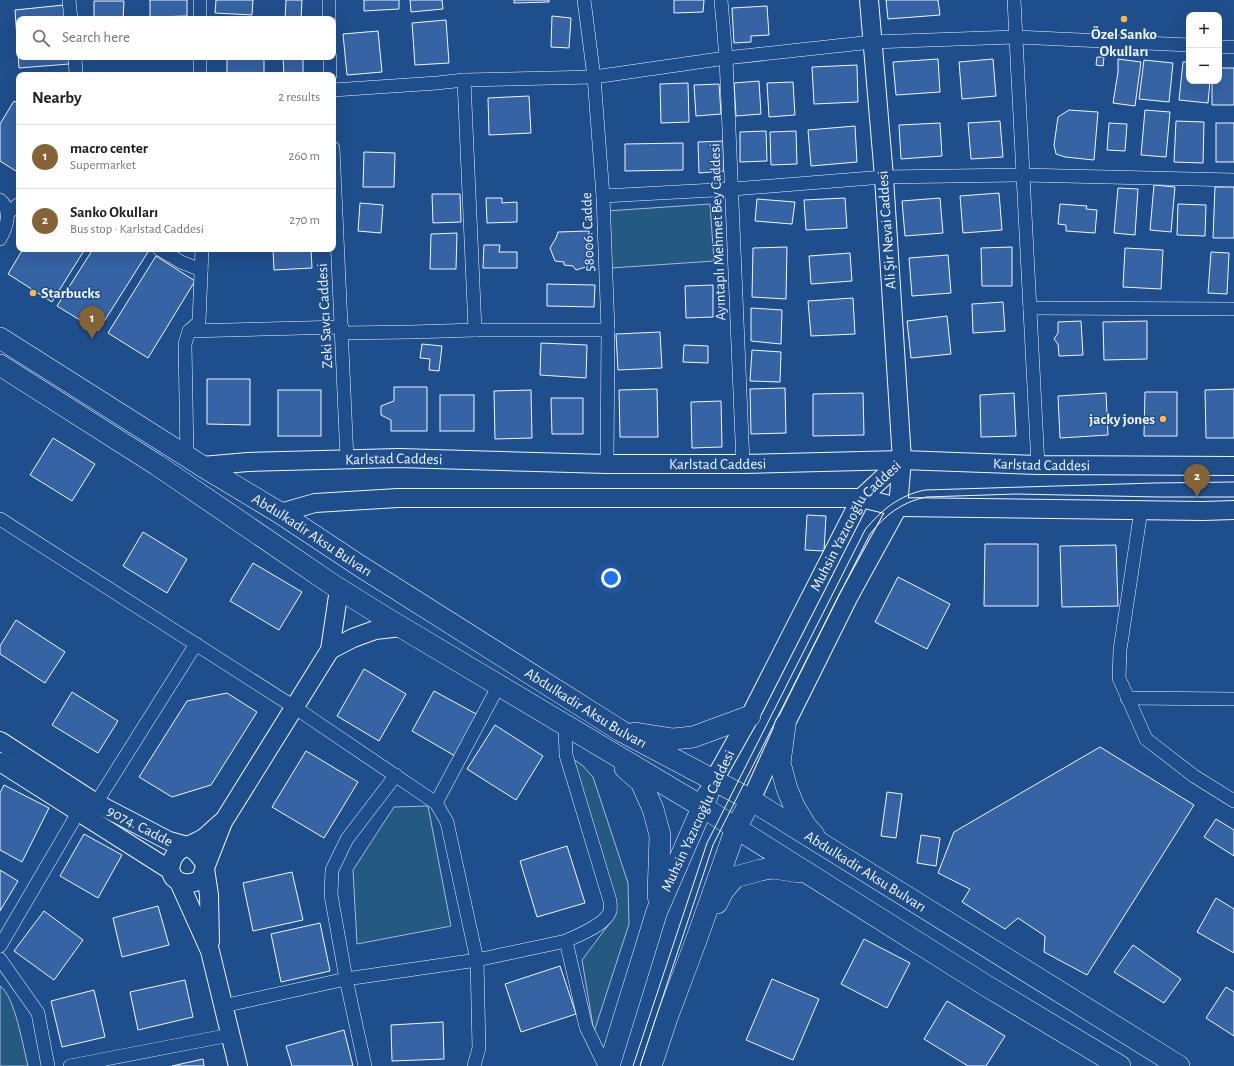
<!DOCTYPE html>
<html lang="en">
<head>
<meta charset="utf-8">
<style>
  :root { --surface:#fff; --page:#f6f6f6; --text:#202124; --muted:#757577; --line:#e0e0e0; --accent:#846436 }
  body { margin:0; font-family:"Alegreya Sans",sans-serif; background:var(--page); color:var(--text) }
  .controls { position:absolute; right:12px; top:12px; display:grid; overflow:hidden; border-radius:8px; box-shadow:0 4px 16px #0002 }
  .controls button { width:36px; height:36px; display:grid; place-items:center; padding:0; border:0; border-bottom:1px solid var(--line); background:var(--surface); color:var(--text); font:20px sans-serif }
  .you { position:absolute; left:611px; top:578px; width:14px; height:14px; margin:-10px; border:3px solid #fff; border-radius:50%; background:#1a73e8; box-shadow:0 0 0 6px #1a73e833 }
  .badge { display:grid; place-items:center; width:26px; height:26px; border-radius:50%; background:var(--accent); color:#fff; font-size:13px; font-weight:700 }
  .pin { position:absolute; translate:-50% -33px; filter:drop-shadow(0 1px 2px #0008) }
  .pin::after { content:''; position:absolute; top:21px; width:14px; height:12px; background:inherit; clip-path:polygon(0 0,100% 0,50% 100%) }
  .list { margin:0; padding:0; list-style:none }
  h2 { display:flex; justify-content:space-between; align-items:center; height:52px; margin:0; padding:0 16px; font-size:17px }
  h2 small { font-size:13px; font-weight:400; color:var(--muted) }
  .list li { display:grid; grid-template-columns:26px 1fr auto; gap:12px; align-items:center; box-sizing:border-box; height:64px; padding:0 16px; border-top:1px solid var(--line) }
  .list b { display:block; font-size:15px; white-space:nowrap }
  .list p { margin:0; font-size:13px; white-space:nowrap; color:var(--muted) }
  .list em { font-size:13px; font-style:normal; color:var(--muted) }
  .icon { flex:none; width:22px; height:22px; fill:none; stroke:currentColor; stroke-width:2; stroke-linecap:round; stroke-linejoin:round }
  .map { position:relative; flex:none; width:1234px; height:1066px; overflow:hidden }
  .search { position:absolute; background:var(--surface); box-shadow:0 4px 16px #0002; left:16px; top:16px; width:320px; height:44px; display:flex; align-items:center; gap:10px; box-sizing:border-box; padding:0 14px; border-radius:8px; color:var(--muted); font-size:15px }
  .panel { position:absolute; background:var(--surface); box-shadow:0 4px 16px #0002; left:16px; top:72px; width:320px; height:180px; border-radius:8px }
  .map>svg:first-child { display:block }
  .green { fill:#245a82; stroke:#a8bbd7 }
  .building { fill:#3563a3; stroke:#f2f6ff }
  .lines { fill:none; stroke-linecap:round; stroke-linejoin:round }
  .street-casing { stroke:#f2f6ff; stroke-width:14 }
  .secondary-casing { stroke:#f2f6ff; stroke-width:20 }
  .primary-casing { stroke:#f2f6ff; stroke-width:22 }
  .street { stroke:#1f4e8c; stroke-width:13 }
  .secondary { stroke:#1f4e8c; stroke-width:18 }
  .primary { stroke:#1f4e8c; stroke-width:21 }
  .tram { stroke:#f2f6ff; stroke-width:1 }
  .poi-dot { fill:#ffb74d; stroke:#1f4e8c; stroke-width:1.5 }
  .labels { text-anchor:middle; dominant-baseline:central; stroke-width:3; stroke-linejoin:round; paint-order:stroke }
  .poi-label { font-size:15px; font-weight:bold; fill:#f2f6ff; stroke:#1f4e8c }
  .street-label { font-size:15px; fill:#f2f6ff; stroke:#1f4e8c }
</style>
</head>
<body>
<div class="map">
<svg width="1234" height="1066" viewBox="0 0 1234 1066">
  <rect width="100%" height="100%" fill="#1f4e8c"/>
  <g class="green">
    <path d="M 710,204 L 714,261 L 611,268 L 607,211 Z"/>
    <path d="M 570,757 L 582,765 L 593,777 L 628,883 L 629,924 L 594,1032 L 582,960 L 612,920 Z"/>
    <path d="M 428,806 L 451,926 L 357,944 L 353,870 L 394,807 Z"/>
    <path d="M 0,986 C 15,996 23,1047 28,1066 L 0,1066 Z"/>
  </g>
  <g class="building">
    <path d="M 150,0 L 187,0 L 187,16 L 150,17 Z"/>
    <path d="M 216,0 L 253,0 L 252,15 L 215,13 Z"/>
    <path d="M 286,0 L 302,0 L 301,19 L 285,19 Z"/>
    <path d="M 364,0 L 399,0 L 399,9 L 364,11 Z"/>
    <path d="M 410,0 L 442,0 L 443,9 L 411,12 Z"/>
    <path d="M 514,0 L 549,0 L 549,2 L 514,3 Z"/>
    <path d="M 674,0 L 704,0 L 703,12 L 674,13 Z"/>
    <path d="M 886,0 L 938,0 L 940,15 L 888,19 Z"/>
    <path d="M 94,1 L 124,1 L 123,19 L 94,19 Z"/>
    <path d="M 64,5 L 65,19 L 19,19 L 19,57 L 68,57 L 69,64 L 19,68 L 15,10 Z"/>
    <path d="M 767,6 L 769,35 L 751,36 L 751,42 L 734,43 L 732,8 Z"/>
    <path d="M 552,16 L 571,18 L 569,48 L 551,47 Z"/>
    <path d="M 446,20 L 449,63 L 415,65 L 412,23 Z"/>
    <path d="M 378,31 L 382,72 L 347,75 L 343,34 Z"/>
    <path d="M 283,57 L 303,57 L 303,75 L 284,75 Z"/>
    <path d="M 1097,57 L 1104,57 L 1103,66 L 1096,65 Z"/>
    <path d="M 264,58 L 264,75 L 227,75 L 227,59 Z"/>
    <path d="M 938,59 L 940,92 L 896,95 L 893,62 Z"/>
    <path d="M 993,59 L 996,96 L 962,99 L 959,62 Z"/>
    <path d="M 1118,59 L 1141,62 L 1135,106 L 1113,103 L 1118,72 Z"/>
    <path d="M 1144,60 L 1173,63 L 1169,102 L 1139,99 Z"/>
    <path d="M 1183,62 L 1189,62 L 1189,81 L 1210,81 L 1208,103 L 1179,100 Z"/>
    <path d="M 857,65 L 858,102 L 814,104 L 812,67 Z"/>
    <path d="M 1219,68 L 1234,68 L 1234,105 L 1212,105 L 1212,81 L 1219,81 Z"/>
    <path d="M 759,81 L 761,114 L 736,116 L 734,83 Z"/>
    <path d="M 793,82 L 795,115 L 769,117 L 767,83 Z"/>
    <path d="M 688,83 L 689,122 L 661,123 L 660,84 Z"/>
    <path d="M 719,84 L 721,114 L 696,116 L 694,85 Z"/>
    <path d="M 529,96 L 531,133 L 489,135 L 488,98 Z"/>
    <path d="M 14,101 L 19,104 L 19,173 L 0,161 L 0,124 Z"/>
    <path d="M 1069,110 L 1098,112 L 1094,160 L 1065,157 L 1056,154 L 1054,145 L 1058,117 Z"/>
    <path d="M 1145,110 L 1170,112 L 1166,157 L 1141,155 Z"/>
    <path d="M 1000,121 L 1003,157 L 971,159 L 968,123 Z"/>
    <path d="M 1176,121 L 1204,122 L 1203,163 L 1174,162 Z"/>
    <path d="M 940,123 L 942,156 L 901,159 L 899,125 Z"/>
    <path d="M 1109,123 L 1127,124 L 1125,151 L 1107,150 Z"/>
    <rect x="1216" y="123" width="18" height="39"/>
    <path d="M 855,126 L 857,162 L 811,166 L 808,130 Z"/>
    <path d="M 766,131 L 767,161 L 740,162 L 740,132 Z"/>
    <path d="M 796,131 L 797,164 L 771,165 L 770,132 Z"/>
    <path d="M 723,141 L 724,171 L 699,173 L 698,142 Z"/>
    <path d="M 683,143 L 683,170 L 625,171 L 625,144 Z"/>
    <path d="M 364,152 L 395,153 L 394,187 L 363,187 Z"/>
    <path d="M 1154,185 L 1175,187 L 1171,232 L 1150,230 Z"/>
    <path d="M 1215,187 L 1234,187 L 1234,238 L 1213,238 Z"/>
    <path d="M 1118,188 L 1138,189 L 1135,235 L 1114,233 Z"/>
    <path d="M 999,193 L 1002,230 L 963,233 L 960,196 Z"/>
    <path d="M 432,194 L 460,194 L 461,222 L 433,223 Z"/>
    <path d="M 486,198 L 502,198 L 502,203 L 517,202 L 517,222 L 487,223 Z"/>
    <path d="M 845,198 L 847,228 L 806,230 L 804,200 Z"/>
    <path d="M 940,198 L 943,233 L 905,236 L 902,201 Z"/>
    <path d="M 757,199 L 795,202 L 792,224 L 755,221 Z"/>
    <path d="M 360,203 L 383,205 L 381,233 L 358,231 Z"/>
    <path d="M 1060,204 L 1087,206 L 1086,209 L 1097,210 L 1095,233 L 1066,231 L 1066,225 L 1058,224 Z"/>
    <path d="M 1178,204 L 1206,205 L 1205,236 L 1177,235 Z"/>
    <path d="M 589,231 L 589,266 L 576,270 L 573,266 L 564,265 L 564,262 L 555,261 L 550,248 L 556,238 L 558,232 Z"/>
    <path d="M 457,233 L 456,269 L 430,269 L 431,234 Z"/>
    <path d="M 484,245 L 500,245 L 499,252 L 517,252 L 517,268 L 483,268 Z"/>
    <path d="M 787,247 L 786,299 L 752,297 L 753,248 Z"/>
    <path d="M 1012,247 L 1012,286 L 982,286 L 981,248 Z"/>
    <path d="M 1125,248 L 1163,250 L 1161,289 L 1123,287 Z"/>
    <path d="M 23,249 L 85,249 L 52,302 L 8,274 Z"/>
    <path d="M 93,249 L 143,249 L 148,252 L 98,331 L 57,306 Z"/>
    <path d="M 273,249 L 311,249 L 312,268 L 274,270 Z"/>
    <path d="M 1211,252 L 1229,253 L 1227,294 L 1208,293 Z"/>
    <path d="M 850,253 L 852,281 L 811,284 L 809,256 Z"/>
    <path d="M 948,255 L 951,293 L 912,296 L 909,258 Z"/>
    <path d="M 156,256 L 195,281 L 148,358 L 108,333 Z"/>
    <path d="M 547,284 L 595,285 L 594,307 L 547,306 Z"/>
    <path d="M 713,285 L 713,317 L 686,318 L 685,286 Z"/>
    <path d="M 853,298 L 855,334 L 811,336 L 808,301 Z"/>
    <path d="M 1003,302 L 1005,331 L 973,333 L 972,304 Z"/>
    <path d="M 751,308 L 782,310 L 781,344 L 751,341 Z"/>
    <path d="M 947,316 L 951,354 L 911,358 L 907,321 Z"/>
    <path d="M 1081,321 L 1083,355 L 1059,356 L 1058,344 L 1054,339 L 1058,333 L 1058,322 Z"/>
    <path d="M 1147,321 L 1147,359 L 1104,360 L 1103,322 Z"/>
    <path d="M 660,332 L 662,368 L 618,370 L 616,334 Z"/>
    <path d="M 541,343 L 587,345 L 586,378 L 540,375 Z"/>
    <path d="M 422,344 L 442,346 L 439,371 L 429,370 L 430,359 L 420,358 Z"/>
    <path d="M 684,345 L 708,346 L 708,363 L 683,362 Z"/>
    <path d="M 752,350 L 781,352 L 780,382 L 750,381 Z"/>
    <path d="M 207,379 L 250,379 L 250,425 L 207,424 Z"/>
    <path d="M 394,387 L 427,387 L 427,431 L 391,431 L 391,420 L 381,415 L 381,406 L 394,401 Z"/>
    <path d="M 785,388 L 786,433 L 751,434 L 750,389 Z"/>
    <path d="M 657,389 L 658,437 L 620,437 L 619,390 Z"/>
    <path d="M 1234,389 L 1234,438 L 1206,438 L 1205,390 Z"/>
    <rect x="278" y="390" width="43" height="46"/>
    <path d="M 531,390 L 532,438 L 495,439 L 494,391 Z"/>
    <path d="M 1145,392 L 1177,392 L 1177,436 L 1144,436 Z"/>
    <path d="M 863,393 L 864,435 L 813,436 L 813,394 Z"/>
    <path d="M 1014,393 L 1016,436 L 981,437 L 980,395 Z"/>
    <path d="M 1106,393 L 1108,435 L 1060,438 L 1058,396 Z"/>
    <rect x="440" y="395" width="34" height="36"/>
    <path d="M 551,398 L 583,398 L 583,434 L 552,434 Z"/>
    <path d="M 721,401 L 722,447 L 692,448 L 691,402 Z"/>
    <path d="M 53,438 L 95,464 L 72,501 L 30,475 Z"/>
    <path d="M 807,515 L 826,516 L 824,551 L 805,550 Z"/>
    <path d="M 143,532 L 187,559 L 167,593 L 123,566 Z"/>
    <path d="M 985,544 L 1038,544 L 1038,606 L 984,606 Z"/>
    <path d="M 1116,545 L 1118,606 L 1062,607 L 1060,546 Z"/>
    <path d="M 253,563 L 302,592 L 279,630 L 230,601 Z"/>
    <path d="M 898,577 L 950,604 L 927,649 L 875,622 Z"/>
    <path d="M 16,620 L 65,652 L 45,683 L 0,654 L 0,646 Z"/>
    <path d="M 364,669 L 406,694 L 379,741 L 337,716 Z"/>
    <path d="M 434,691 L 478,715 L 455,756 L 412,731 Z"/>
    <path d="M 72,692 L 118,721 L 98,753 L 52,725 Z"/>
    <path d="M 227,693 L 257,712 L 211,785 L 172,797 L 139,777 L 187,701 Z"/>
    <path d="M 495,725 L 543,756 L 516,800 L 467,769 Z"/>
    <path d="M 1100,747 L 1194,805 L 1087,975 L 1044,952 L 1045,936 L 1018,918 L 1005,929 L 962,902 L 970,889 L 938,873 L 954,832 Z"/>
    <path d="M 306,751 L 358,782 L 324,838 L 272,807 Z"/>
    <path d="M 4,785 L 49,808 L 22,862 L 0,850 L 0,793 Z"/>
    <path d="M 887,792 L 902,794 L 896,838 L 881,836 Z"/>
    <path d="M 1216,819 L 1234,830 L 1234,856 L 1204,837 Z"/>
    <path d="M 84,834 L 122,855 L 98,898 L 60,876 Z"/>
    <path d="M 921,835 L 940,838 L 936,866 L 917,863 Z"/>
    <path d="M 567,846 L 585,903 L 537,917 L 520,861 Z"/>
    <path d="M 0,870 L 18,881 L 0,911 Z"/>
    <path d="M 292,872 L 303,920 L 253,931 L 243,883 Z"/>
    <path d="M 1216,898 L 1234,909 L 1234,953 L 1197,932 Z"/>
    <path d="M 158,906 L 169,945 L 122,957 L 113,918 Z"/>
    <path d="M 44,911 L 83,940 L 54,980 L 14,951 Z"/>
    <path d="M 320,923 L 330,971 L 281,982 L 271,934 Z"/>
    <path d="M 864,939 L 910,963 L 887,1008 L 841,984 Z"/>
    <path d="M 1133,945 L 1181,979 L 1164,1003 L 1114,972 Z"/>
    <path d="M 560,966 L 576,1014 L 521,1032 L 505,984 Z"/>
    <path d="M 772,979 L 819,999 L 793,1060 L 746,1040 Z"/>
    <path d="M 185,980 L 193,1017 L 138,1030 L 130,992 Z"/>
    <path d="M 1226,987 L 1234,992 L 1234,1036 L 1206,1018 Z"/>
    <path d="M 94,990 L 105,1037 L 62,1047 L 51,1001 Z"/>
    <path d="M 947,1001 L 1005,1036 L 986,1066 L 968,1066 L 924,1039 Z"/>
    <path d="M 443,1022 L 444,1059 L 392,1061 L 391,1025 Z"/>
    <path d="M 344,1030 L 353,1066 L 292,1066 L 286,1046 Z"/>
    <path d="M 203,1059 L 204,1066 L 172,1066 Z"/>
  </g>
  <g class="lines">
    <defs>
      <g id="street">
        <path d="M 69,0 L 71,19"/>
        <path d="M 200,0 L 200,19"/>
        <path d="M 329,0 L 329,19"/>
        <path d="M 584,0 L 594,77 L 603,196 L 608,330 L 607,464"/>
        <path d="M 721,0 L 726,58 L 743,464"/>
        <path d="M 1014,0 L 1038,465"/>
        <path d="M 1219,47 L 1234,47"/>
        <path d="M 75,57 L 76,75"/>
        <path d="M 200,57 L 200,75"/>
        <path d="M 330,57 L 330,75"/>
        <path d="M 464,80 L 475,330"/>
        <path d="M 333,90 L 437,83 L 464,80 L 594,77 L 726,58 L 872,42 L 1015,37 L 1189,45"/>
        <path d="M 333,148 L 347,459"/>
        <path d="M 603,196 L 733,189 L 884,177 L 1023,175 L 1234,180"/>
        <path d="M 0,200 C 12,210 7,227 0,239"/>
        <path d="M 8,213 L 19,204"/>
        <path d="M 159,249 L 181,262 L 201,270"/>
        <path d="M 1030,308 L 1234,309"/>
        <path d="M 189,331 L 342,327"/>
        <path d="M 342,333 L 411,332 L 475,330 L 608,330"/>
        <path d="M 187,456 L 185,344 L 189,331 L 199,322 L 202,249"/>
        <path d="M 1141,510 L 1120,650 L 1119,678 L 1146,739 L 1194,776 L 1234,801"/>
        <path d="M 0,519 L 294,707 L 436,803 L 447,822 L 477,960 L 479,1048 L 474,1066"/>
        <path d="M 1127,698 L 1234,699"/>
        <path d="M 565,724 L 566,755 L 610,901 C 610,904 611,908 610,911 C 606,925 578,935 566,941"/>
        <path d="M 96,803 L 196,644"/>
        <path d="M 436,803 L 499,685"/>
        <path d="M 0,946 L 79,811"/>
        <path d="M 0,959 L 38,1013 L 48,1066"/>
        <path d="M 223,1006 L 346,979 L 477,960 L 566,941 L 586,1027 L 605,1066"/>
        <path d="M 70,1066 L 230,1035"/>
        <path d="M 365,1066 L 346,979 L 331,895 L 332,870 L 347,839 L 396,775"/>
      </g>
      <g id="secondary">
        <path id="s1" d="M 202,466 L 248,462 L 399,458 L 607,464 L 743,464 L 902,460 L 1038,465 L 1234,466"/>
        <path d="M 280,513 L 315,503 L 398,498 L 861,498 L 898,507 L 1203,511 L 1234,510"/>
        <path d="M 330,650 L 353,638 L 375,630 L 402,627"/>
        <path id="s2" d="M 0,741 L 96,803 L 169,841 L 187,846 L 196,852 L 204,862 L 209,895 L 210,942"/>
        <path d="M 0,762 L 170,870 L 173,877 L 179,882 L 210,951 L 238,1066"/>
        <path id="s3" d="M 714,780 L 750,716 L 861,498 L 902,460"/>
        <path d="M 751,800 L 785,725 L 848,598 L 898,507 L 902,460 L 884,177 L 869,0"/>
        <path d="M 170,870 C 172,846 189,848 205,837 C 211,832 216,827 222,822"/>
        <path d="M 179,882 C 189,884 194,884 201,878 L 223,822 L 330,650 L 339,589"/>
      </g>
      <g id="primary">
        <path id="s4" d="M 0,338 L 202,466 L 280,513 L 360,566 L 621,731 L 751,800 L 1179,1066"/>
        <path d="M 0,365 L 157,465 L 333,585 L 381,615 L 701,806 L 985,985 L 1120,1066"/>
        <path d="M 785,725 L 780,763 L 787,789 L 795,808 L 806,826 L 814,835"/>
        <path d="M 635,733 L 673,739 L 693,737 L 750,716"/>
        <path d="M 625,768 L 641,782 L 653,809 L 660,835 L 658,896"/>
        <path d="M 717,903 L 723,891 L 735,877 L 761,870 L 773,868 L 799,872"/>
        <path d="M 609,1066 L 657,911 L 708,794"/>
        <path d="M 651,1066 L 667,1018 L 697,938 L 736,828 L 751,800"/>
      </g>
    </defs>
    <use href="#street" class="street-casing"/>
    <use href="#secondary" class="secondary-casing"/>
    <use href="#primary" class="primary-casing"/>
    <use href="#street" class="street"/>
    <use href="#secondary" class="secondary"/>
    <use href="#primary" class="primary"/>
    <g class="tram">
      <path d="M 633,1066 L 707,843 L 865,530 C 881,510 900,495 925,490 L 1155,483 L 1234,482"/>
      <path d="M 640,1066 L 713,845 L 870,534 C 885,515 902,502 926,497 L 1016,494 L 1159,497 L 1234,497"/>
    </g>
  </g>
  <g class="poi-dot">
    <circle cx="1124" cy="19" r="4"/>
    <circle cx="33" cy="293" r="4"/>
    <circle cx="1163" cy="419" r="4"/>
  </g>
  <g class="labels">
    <g class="poi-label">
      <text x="1124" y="34">Özel Sanko<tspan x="1124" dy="17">Okulları</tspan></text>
      <text x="41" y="293" text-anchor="start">Starbucks</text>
      <text x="1155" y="419" text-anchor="end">jacky jones</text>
    </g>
    <g class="street-label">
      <text transform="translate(887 230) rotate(-94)">Ali Şir Nevai Caddesi</text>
      <text transform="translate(588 232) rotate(-92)">58006. Cadde</text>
      <text transform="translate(718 232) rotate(-92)">Ayıntaplı Mehmet Bey Caddesi</text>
      <text transform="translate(325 316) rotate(-93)">Zeki Savcı Caddesi</text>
      <text stroke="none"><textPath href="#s1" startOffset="192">Karlstad Caddesi</textPath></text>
      <text stroke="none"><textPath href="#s1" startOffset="516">Karlstad Caddesi</textPath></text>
      <text stroke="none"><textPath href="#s1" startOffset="840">Karlstad Caddesi</textPath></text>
      <text stroke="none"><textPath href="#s3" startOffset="292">Muhsin Yazıcıoğlu Caddesi</textPath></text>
      <text stroke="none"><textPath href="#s4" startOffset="369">Abdulkadir Aksu Bulvarı</textPath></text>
      <text stroke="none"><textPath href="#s4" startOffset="693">Abdulkadir Aksu Bulvarı</textPath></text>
      <text transform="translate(698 821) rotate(-65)">Muhsin Yazıcıoğlu Caddesi</text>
      <text stroke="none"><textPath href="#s2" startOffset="164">9074. Cadde</textPath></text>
      <text stroke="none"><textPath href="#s4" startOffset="1017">Abdulkadir Aksu Bulvarı</textPath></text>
    </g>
  </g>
</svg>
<div class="controls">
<button>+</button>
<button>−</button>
</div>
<div class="you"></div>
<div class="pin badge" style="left:92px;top:339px">1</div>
<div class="pin badge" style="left:1197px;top:497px">2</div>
<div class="search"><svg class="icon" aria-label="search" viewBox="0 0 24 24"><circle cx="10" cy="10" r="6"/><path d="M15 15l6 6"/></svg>Search here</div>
<section class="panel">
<h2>Nearby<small>2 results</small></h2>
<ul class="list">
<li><span class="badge">1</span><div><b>macro center</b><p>Supermarket</p></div><em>260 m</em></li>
<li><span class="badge">2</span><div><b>Sanko Okulları</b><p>Bus stop · Karlstad Caddesi</p></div><em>270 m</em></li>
</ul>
</section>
</div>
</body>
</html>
